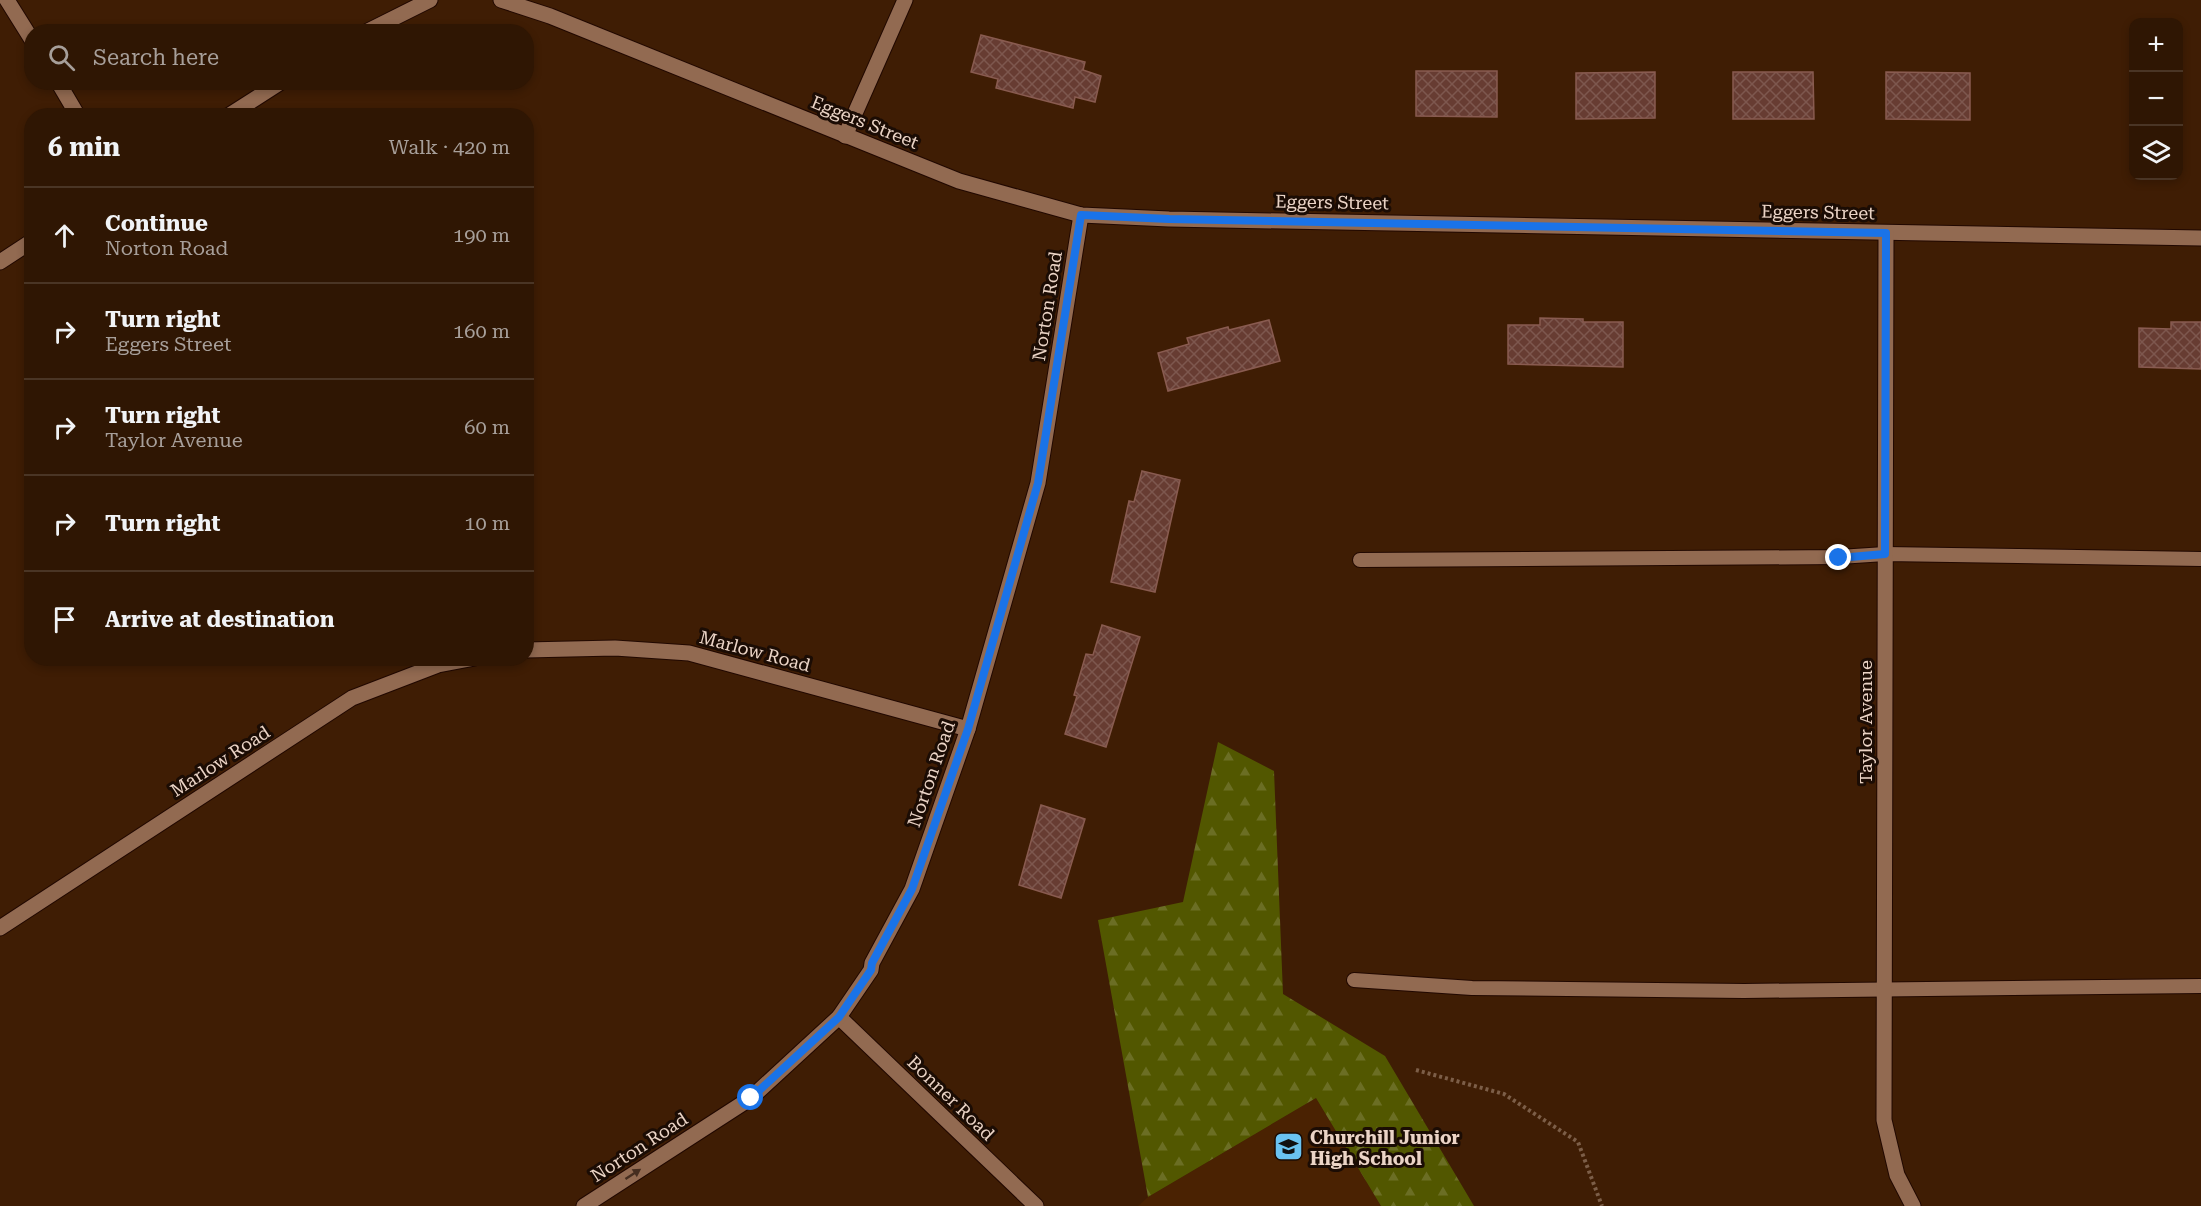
<!DOCTYPE html>
<html lang="en">
<head>
<meta charset="utf-8">
<style>
  :root { --surface:#2f1603; --page:#3b2312; --text:#f1f3f6; --muted:#a79f9a; --line:#4a3525 }
  body { margin:0; font-family:"Roboto Serif",serif; background:var(--page); color:var(--text) }
  .controls { position:absolute; right:18px; top:18px; display:grid; overflow:hidden; border-radius:12px; box-shadow:0 3px 9px #0003 }
  .controls button { width:54px; height:54px; display:grid; place-items:center; padding:0; border:0; border-bottom:2px solid var(--line); background:var(--surface); color:var(--text); font:30px sans-serif }
  .stop { position:absolute; width:18px; height:18px; margin:-14px; border:4px solid #1a73e8; border-radius:50%; background:#fff }
  .stop.end { background:#1a73e8; border-color:#fff; box-shadow:0 2px 6px #0008 }
  .list { margin:0; padding:0; list-style:none }
  h2 { display:flex; justify-content:space-between; align-items:center; height:78px; margin:0; padding:0 24px; font-size:26px }
  h2 small { font-size:20px; font-weight:400; color:var(--muted) }
  .list li { display:grid; grid-template-columns:39px 1fr auto; gap:18px; align-items:center; box-sizing:border-box; height:96px; padding:0 24px; border-top:2px solid var(--line) }
  .list b { display:block; font-size:22px; white-space:nowrap }
  .list p { margin:0; font-size:20px; white-space:nowrap; color:var(--muted) }
  .list em { font-size:20px; font-style:normal; color:var(--muted) }
  .icon { flex:none; width:33px; height:33px; fill:none; stroke:currentColor; stroke-width:2; stroke-linecap:round; stroke-linejoin:round }
  .map { position:relative; flex:none; width:2201px; height:1206px; overflow:hidden }
  .search { position:absolute; background:var(--surface); box-shadow:0 3px 9px #0003; left:24px; top:24px; width:510px; height:66px; display:flex; align-items:center; gap:15px; box-sizing:border-box; padding:0 21px; border-radius:24px; color:var(--muted); font-size:22px }
  .panel { position:absolute; background:var(--surface); box-shadow:0 3px 9px #0003; left:24px; top:108px; width:510px; height:558px; border-radius:24px }
  .map>svg:first-child { display:block }
  .built { fill:#4a2202 }
  .forest { fill:url(#forest-firs) }
  .building { fill:url(#building-cross-hatch); stroke:#895b50; stroke-width:1.5 }
  .lines { fill:none; stroke-linecap:round; stroke-linejoin:round }
  .service-casing { stroke:#210800; stroke-width:16 }
  .minor-casing { stroke:#210800; stroke-width:17 }
  .path { stroke:#7c5e48; stroke-width:4; stroke-dasharray:3 3; stroke-linecap:butt }
  .service { stroke:#926a51; stroke-width:14 }
  .minor { stroke:#926a51; stroke-width:15 }
  .oneway { fill:#452d1f }
  .route { stroke:#1a73e8; stroke-width:8 }
  .labels { text-anchor:middle; dominant-baseline:central; stroke-width:6; stroke-linejoin:round; paint-order:stroke }
  .street-label { font-size:18px; fill:#ebd4c6; stroke:#1b0c04 }
  .poi-label { font-size:18px; font-weight:bold; fill:#ebd4c6; stroke:#1b0c04; text-anchor:start }
</style>
</head>
<body>
<div class="map">
<svg width="2201" height="1206" viewBox="0 0 2201 1206">
  <defs>
    <pattern id="forest-firs" width="22" height="20" patternUnits="userSpaceOnUse" patternTransform="scale(1.5)"><rect width="22" height="20" fill="#525700"/><path d="M5 1l3.5 6h-7zM16 11l3.5 6h-7z" fill="#6b6e24"/></pattern>
    <pattern id="building-cross-hatch" width="8" height="8" patternUnits="userSpaceOnUse" patternTransform="scale(1.5)"><rect width="8" height="8" fill="#673c32"/><path d="M0 0l8 8M0 8l8-8" fill="none" stroke="#7d574e"/></pattern>
  </defs>
  <rect width="100%" height="100%" fill="#3f1d04"/>
  <path class="built" d="M 1316,1098 L 1381,1206 L 1138,1206 L 1148,1197 Z"/>
  <path class="forest" d="M 1218,742 L 1274,771 L 1283,994 L 1385,1056 L 1474,1206 L 1381,1206 L 1316,1098 L 1148,1197 L 1098,920 L 1183,902 Z"/>
  <g class="building">
    <path d="M 981,35 L 1085,62 L 1083,70 L 1101,76 L 1095,102 L 1075,97 L 1073,108 L 996,88 L 998,79 L 971,72 Z"/>
    <path d="M 1416,71 L 1497,71 L 1497,117 L 1416,116 Z"/>
    <path d="M 1655,72 L 1655,118 L 1576,119 L 1576,73 Z"/>
    <path d="M 1733,72 L 1813,72 L 1814,119 L 1733,119 Z"/>
    <path d="M 1886,72 L 1970,73 L 1970,120 L 1886,119 Z"/>
    <path d="M 1540,318 L 1583,319 L 1583,322 L 1623,322 L 1623,367 L 1508,364 L 1508,325 L 1540,325 Z"/>
    <path d="M 1269,320 L 1280,361 L 1168,391 L 1158,353 L 1189,344 L 1187,338 L 1228,327 L 1229,330 Z"/>
    <path d="M 2171,322 L 2201,322 L 2201,369 L 2139,367 L 2139,328 L 2171,329 Z"/>
    <path d="M 1142,471 L 1180,480 L 1155,592 L 1111,582 L 1129,501 L 1134,502 Z"/>
    <path d="M 1102,625 L 1140,637 L 1106,747 L 1065,734 L 1077,696 L 1074,695 L 1086,654 L 1093,655 Z"/>
    <path d="M 1041,805 L 1085,819 L 1061,898 L 1019,885 Z"/>
  </g>
  <g class="lines">
    <defs>
      <g id="service">
        <path d="M 1360,560 L 1839,557 L 1885,554 L 2201,559"/>
        <path d="M 1354,980 L 1472,988 L 1744,991 L 2201,986"/>
      </g>
      <g id="minor">
        <path d="M 7,0 L 32,40"/>
        <path d="M 501,0 L 550,16 L 959,181 L 1081,215 L 1169,219 L 2201,238"/>
        <path d="M 366,32 L 430,0"/>
        <path d="M 58,82 L 78,116"/>
        <path d="M 228,116 L 281,82"/>
        <path d="M 845,136 L 905,0"/>
        <path d="M 1886,233 L 1884,1120 L 1897,1175 L 1913,1206"/>
        <path d="M 0,262 L 32,241"/>
        <path d="M 526,650 L 615,648 L 689,653 L 968,729"/>
        <path d="M 0,928 L 352,698 L 438,665 L 475,658"/>
        <path d="M 839,1017 L 1036,1206"/>
        <path d="M 584,1206 L 751,1098 L 839,1017 L 871,970 L 872,963 L 912,889 L 968,729 L 1038,483 L 1081,215"/>
      </g>
    </defs>
    <use href="#service" class="service-casing"/>
    <use href="#minor" class="minor-casing"/>
    <path class="path" d="M 1416,1070 L 1504,1094 L 1578,1142 L 1602,1206"/>
    <use href="#service" class="service"/>
    <use href="#minor" class="minor"/>
  </g>
  <defs><path id="oneway-solid" d="M-6-.8H1V-3.2L6.5 0L1 3.2V.8H-6Z" transform="scale(1.5)"/></defs>
  <use class="oneway" href="#oneway-solid" transform="translate(633 1174) rotate(-33)"/>
  <g class="lines">
    <path class="route" d="M 751,1098 L 839,1017 L 871,970 L 872,963 L 912,889 L 968,729 L 1038,483 L 1081,215 L 1169,219 L 1886,233 L 1885,554 L 1839,558"/>
  </g>
  <defs>
    <symbol id="school-square" viewBox="-11 -11 22 22"><rect x="-9" y="-9" width="18" height="18" rx="4" fill="#6ac3f1" stroke="#1b0c04"/><path d="M0-5L7-2L0 1L-7-2ZM-4 1L0 2.5L4 1V4Q0 6-4 4Z" fill="#111"/></symbol>
  </defs>
  <g fill-rule="evenodd">
    <use href="#school-square" x="1272" y="1130" width="33" height="33"/>
  </g>
  <g class="labels">
    <g class="street-label">
      <text transform="translate(865 122) rotate(22)">Eggers Street</text>
      <text transform="translate(1332 202) rotate(1)">Eggers Street</text>
      <text transform="translate(1818 212) rotate(1)">Eggers Street</text>
      <text transform="translate(1047 306) rotate(-81)">Norton Road</text>
      <text transform="translate(755 651) rotate(15)">Marlow Road</text>
      <text transform="translate(1865 722) rotate(-90)">Taylor Avenue</text>
      <text transform="translate(220 761) rotate(-33)">Marlow Road</text>
      <text transform="translate(931 774) rotate(-71)">Norton Road</text>
      <text transform="translate(951 1098) rotate(44)">Bonner Road</text>
      <text transform="translate(639 1147) rotate(-33)">Norton Road</text>
    </g>
    <g class="poi-label">
      <text x="1310" y="1137">Churchill Junior<tspan x="1310" dy="21">High School</tspan></text>
    </g>
  </g>
</svg>
<div class="controls">
<button>+</button>
<button>−</button>
<button><svg class="icon" aria-label="layers" viewBox="0 0 24 24"><path d="M12 4l9 5-9 5-9-5zM3 14l9 5 9-5"/></svg></button>
</div>
<div class="stop" style="left:751px;top:1098px"></div>
<div class="stop end" style="left:1839px;top:558px"></div>
<div class="search"><svg class="icon" aria-label="search" viewBox="0 0 24 24"><circle cx="10" cy="10" r="6"/><path d="M15 15l6 6"/></svg>Search here</div>
<section class="panel">
<h2>6 min<small>Walk · 420 m</small></h2>
<ul class="list">
<li><svg class="icon" aria-label="ahead" viewBox="0 0 24 24"><path d="M12 20V5M6 11l6-6 6 6"/></svg><div><b>Continue</b><p>Norton Road</p></div><em>190 m</em></li>
<li><svg class="icon" aria-label="right" viewBox="0 0 24 24"><path d="M7 20v-9h11M14 6l5 5-5 5"/></svg><div><b>Turn right</b><p>Eggers Street</p></div><em>160 m</em></li>
<li><svg class="icon" aria-label="right" viewBox="0 0 24 24"><path d="M7 20v-9h11M14 6l5 5-5 5"/></svg><div><b>Turn right</b><p>Taylor Avenue</p></div><em>60 m</em></li>
<li><svg class="icon" aria-label="right" viewBox="0 0 24 24"><path d="M7 20v-9h11M14 6l5 5-5 5"/></svg><div><b>Turn right</b></div><em>10 m</em></li>
<li><svg class="icon" aria-label="arrive" viewBox="0 0 24 24"><path d="M6 21V4h12l-3 4 3 4H6"/></svg><div><b>Arrive at destination</b></div></li>
</ul>
</section>
</div>
</body>
</html>
